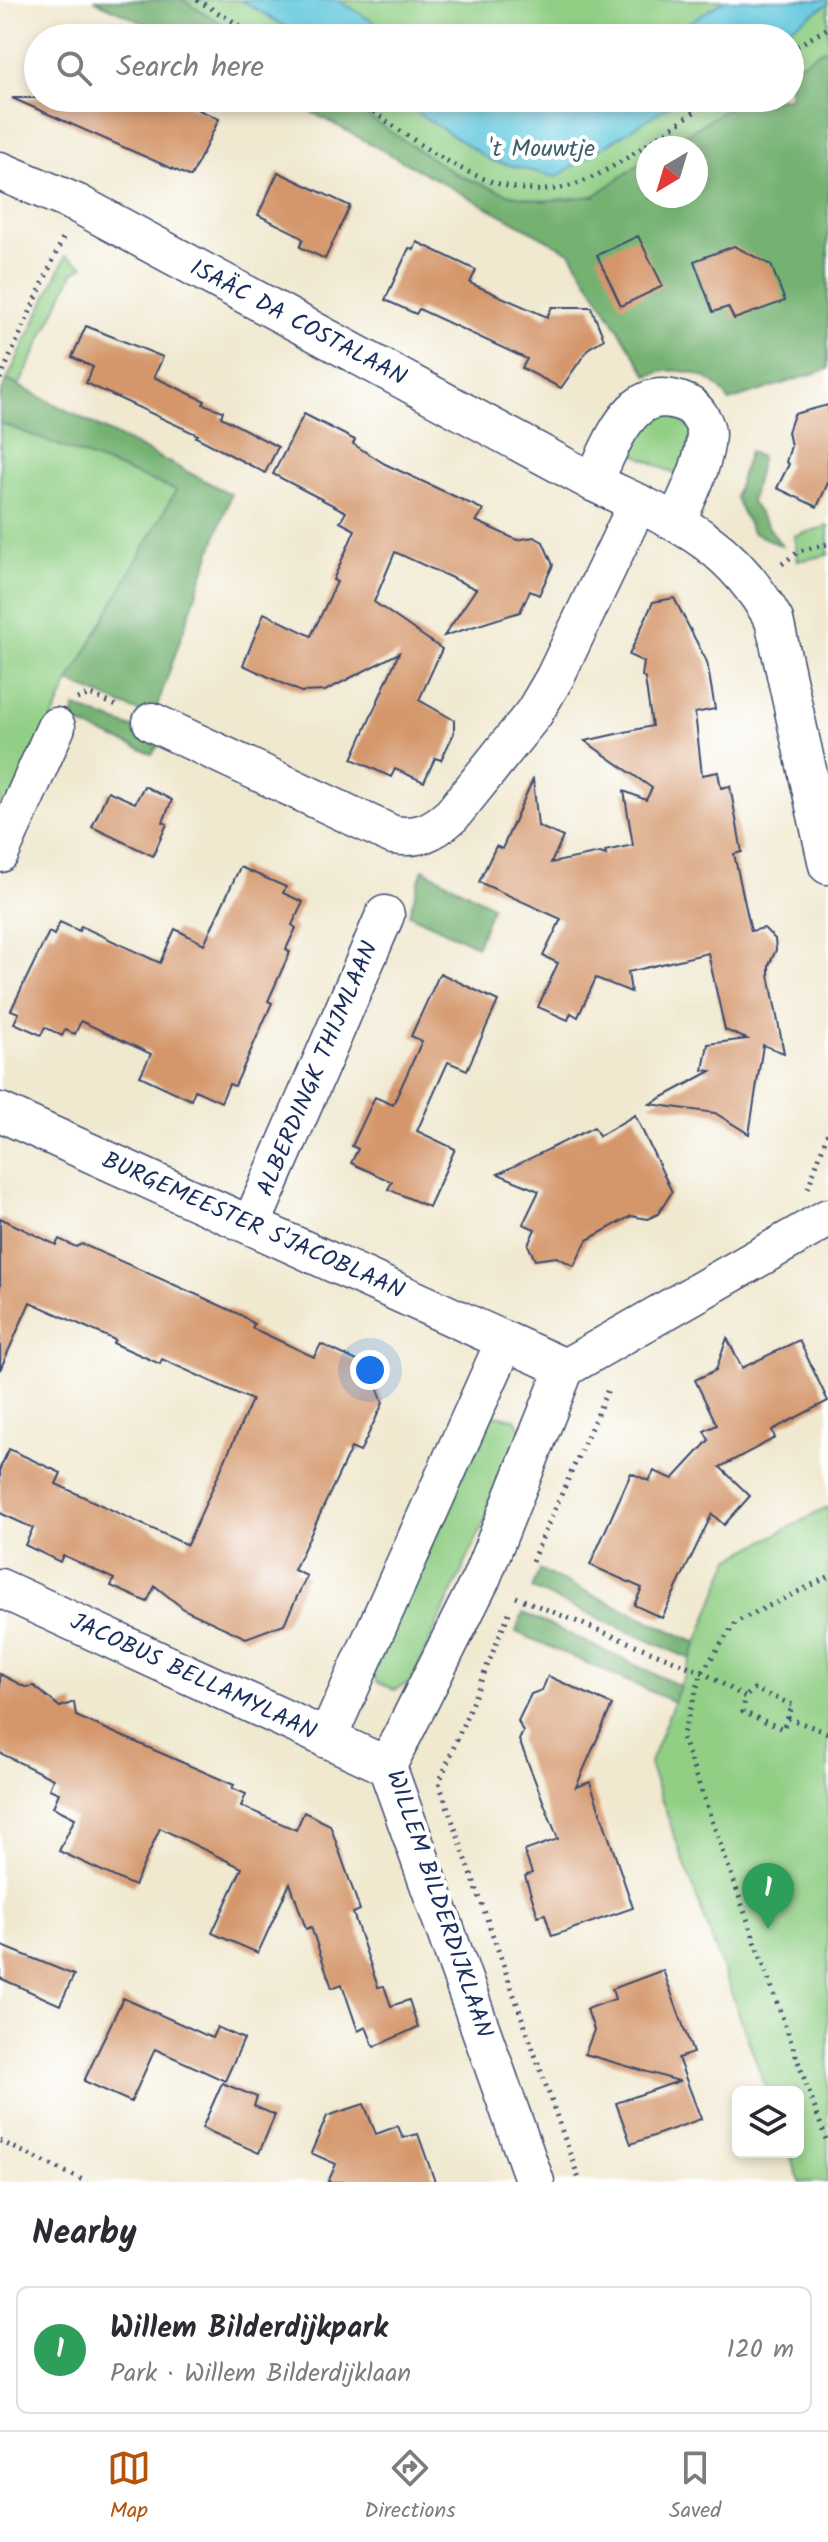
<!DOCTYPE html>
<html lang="en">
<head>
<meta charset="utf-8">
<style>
  :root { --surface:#fff; --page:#f2f2f3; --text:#2b2b33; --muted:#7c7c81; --line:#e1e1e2; --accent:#b45309 }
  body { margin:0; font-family:Kalam,sans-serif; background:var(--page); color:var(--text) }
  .controls { position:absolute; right:24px; bottom:24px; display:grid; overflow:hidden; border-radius:12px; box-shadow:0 4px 12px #0003 }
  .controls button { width:72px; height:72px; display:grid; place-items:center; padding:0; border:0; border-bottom:2px solid var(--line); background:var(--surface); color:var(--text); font:40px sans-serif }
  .compass { position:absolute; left:636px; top:136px; width:72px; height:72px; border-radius:50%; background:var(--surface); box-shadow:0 4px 12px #0003; rotate:218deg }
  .you { position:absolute; left:370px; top:1370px; width:28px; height:28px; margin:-20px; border:6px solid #fff; border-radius:50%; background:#1a73e8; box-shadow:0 0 0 12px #1a73e833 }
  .badge { display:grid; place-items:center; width:52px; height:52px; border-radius:50%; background:var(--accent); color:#fff; font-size:26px; font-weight:700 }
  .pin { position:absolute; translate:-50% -66px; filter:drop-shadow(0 2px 4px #0008) }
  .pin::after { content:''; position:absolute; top:42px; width:28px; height:24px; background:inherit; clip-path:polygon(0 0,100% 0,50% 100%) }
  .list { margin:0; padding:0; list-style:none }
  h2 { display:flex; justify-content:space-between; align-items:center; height:104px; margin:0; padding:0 32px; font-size:34px }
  h2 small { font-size:26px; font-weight:400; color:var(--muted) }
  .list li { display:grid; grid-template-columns:52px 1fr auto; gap:24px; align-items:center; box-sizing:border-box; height:128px; margin:0 16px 16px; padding:0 16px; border:2px solid var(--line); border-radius:12px }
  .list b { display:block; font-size:30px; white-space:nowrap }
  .list p { margin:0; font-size:26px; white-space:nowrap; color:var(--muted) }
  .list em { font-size:26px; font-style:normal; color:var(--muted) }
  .icon { flex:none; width:44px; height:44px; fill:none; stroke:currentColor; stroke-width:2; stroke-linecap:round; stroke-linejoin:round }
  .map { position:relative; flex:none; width:828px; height:2182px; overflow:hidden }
  .search { position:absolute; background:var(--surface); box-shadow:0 4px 12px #0003; left:24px; right:24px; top:24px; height:88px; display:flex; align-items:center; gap:20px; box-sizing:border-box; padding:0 28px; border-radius:44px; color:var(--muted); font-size:30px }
  .sheet { height:248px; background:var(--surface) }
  nav { display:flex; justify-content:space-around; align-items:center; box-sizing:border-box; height:112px; border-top:2px solid var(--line); background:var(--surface); font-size:22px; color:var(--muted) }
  nav a { display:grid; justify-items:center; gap:4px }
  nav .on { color:var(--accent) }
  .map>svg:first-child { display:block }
  .green { fill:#91cf85; stroke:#567f72; stroke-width:2 }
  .forest { fill:#74b272; stroke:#487068; stroke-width:2 }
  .water { fill:#60c8dd; stroke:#3e7c9e; stroke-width:2 }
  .building { fill:#d4966a }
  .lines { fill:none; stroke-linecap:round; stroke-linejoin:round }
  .minor-casing { stroke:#3b4b6f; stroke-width:41 }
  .path { stroke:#3b4b6f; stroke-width:5; stroke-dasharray:2 6; stroke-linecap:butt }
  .minor { stroke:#fff; stroke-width:38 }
  .labels { text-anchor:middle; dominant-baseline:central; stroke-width:8; stroke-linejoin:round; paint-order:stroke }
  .park-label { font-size:24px; fill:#3e5f6a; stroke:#fff }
  .street-label { font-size:24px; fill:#1b2f5e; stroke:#fff }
</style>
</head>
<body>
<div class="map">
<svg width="828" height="2182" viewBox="0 0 828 2182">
  <rect width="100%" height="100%" fill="#fff"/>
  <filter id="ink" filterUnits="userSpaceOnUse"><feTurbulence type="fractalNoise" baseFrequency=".0125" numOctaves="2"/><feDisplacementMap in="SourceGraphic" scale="16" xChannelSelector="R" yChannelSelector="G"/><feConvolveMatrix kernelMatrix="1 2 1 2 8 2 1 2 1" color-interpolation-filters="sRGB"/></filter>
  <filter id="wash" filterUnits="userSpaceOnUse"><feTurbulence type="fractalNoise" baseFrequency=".006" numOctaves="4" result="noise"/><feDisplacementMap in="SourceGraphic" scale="32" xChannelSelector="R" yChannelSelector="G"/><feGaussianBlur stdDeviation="1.8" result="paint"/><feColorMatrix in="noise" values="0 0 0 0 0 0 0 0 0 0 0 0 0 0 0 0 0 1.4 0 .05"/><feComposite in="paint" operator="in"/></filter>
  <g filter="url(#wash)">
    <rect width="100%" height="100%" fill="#f0e8cf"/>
    <g class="green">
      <path d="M 182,0 L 828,0 L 828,116 L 801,64 L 790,70 L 790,38 L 246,38 Z"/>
      <path d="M 340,98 L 745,98 L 664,148 L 648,148 L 648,158 C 632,169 610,191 592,196 C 498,221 412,145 340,98 Z"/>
      <path d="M 66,256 L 84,266 L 73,273 L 19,386 L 7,380 Z"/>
      <path d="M 670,409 L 693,432 L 679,476 L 625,449 L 644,417 Z"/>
      <path d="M 0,423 L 177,490 L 69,682 L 0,834 Z"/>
      <path d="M 828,526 L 828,555 L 798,561 L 794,536 Z"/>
      <path d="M 489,1414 L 515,1419 L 522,1429 L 522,1440 L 411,1682 L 394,1690 L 377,1682 L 372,1674 Z"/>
      <path d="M 828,1507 L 828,2182 L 800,2182 L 789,2152 L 798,2152 L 798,2092 L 767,2092 L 649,1765 L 730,1559 Z"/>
    </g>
    <g class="forest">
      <path d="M 94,0 L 182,0 L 246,38 L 176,38 Z"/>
      <path d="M 823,49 L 828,50 L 828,369 L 729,401 C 712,372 678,364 648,376 L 570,252 L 286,98 L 339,98 L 457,175 L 511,195 L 544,201 L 594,196 L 648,158 L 648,196 L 696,196 L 696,148 L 664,148 L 745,98 L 790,98 L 790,70 Z"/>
      <path d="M 7,380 L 231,494 L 153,718 L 69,682 L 176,490 L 0,423 L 0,396 Z"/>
      <path d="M 749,451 L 761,458 L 751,502 L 782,546 L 752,532 L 735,497 Z"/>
      <path d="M 75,707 L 163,739 L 152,754 L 71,721 Z"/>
      <path d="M 423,869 L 492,906 L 477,946 L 409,914 Z"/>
      <path d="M 539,1570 L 697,1643 L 690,1659 L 532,1589 Z"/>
      <path d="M 523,1613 L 680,1686 L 674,1702 L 516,1632 Z"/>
    </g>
    <g class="water">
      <path d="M 241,0 L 338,0 L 400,38 L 304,38 Z"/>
      <path d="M 725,0 L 828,0 L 828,4 L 774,38 L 664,38 Z"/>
      <path d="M 395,98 L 525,98 L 551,108 L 568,98 L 681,98 L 556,177 L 490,160 Z"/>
    </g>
    <g id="blocks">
      <g class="building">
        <path d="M 12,98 L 172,98 L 219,119 L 191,177 Z"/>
        <path d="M 278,172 L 350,206 L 325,259 L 300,247 L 303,239 L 293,232 L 258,215 Z"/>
        <path d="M 638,236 L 663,286 L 621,306 L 597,255 Z"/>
        <path d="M 417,242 L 476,270 L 470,283 L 547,317 L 552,307 L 591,307 L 604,339 L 589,348 L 561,388 L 522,368 L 527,359 L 419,309 L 416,314 L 385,300 L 409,248 L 414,250 Z"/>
        <path d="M 734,246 L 771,265 L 785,301 L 734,319 L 728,307 L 713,312 L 694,261 Z"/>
        <path d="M 86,326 L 163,357 L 154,377 L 205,401 L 203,404 L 223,411 L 221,417 L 278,447 L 265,473 L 196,437 L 198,435 L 86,383 L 93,367 L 72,357 Z"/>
        <path d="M 828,405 L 828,483 L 817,507 L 777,488 L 789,464 L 786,462 L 791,446 L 788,432 L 794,414 Z"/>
        <path d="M 304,414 L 355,440 L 353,444 L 385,464 L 484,510 L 476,521 L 517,540 L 534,537 L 543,542 L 553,565 L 539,595 L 530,591 L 520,612 L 444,636 L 476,589 L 395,552 L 374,602 L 442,649 L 419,700 L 454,720 L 454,733 L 441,760 L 435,758 L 424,782 L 395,769 L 391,777 L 352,759 L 399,653 L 325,691 L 301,692 L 243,665 L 264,613 L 311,636 L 337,582 L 333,580 L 355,530 L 340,522 L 346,512 L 273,474 Z"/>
        <path d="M 674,598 L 707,662 L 715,709 L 695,713 L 702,775 L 718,772 L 721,788 L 730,786 L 742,852 L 734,854 L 751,931 L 764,928 L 775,939 L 776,950 L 769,965 L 769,975 L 784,1053 L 763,1045 L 749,1134 L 715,1113 L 650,1104 L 711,1071 L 703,1070 L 708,1044 L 747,1039 L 725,1030 L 708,953 L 628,972 L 631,992 L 596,978 L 578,1017 L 571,1013 L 568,1020 L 538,1007 L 558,963 L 543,956 L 561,919 L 479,882 L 496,846 L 502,849 L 533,779 L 538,826 L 563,837 L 551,863 L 600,853 L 606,855 L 605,851 L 633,845 L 624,791 L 646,800 L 652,788 L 585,741 L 652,726 L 645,679 L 642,676 L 644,662 L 629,655 L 653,602 Z"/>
        <path d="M 144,786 L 172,800 L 163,822 L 167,824 L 153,856 L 92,827 L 108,791 L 135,803 Z"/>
        <path d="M 240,867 L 286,887 L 283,893 L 303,902 L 292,925 L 296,928 L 286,949 L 290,952 L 268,1001 L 272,1003 L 235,1086 L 229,1084 L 221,1102 L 195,1090 L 191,1100 L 140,1076 L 151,1054 L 81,1021 L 75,1034 L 65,1030 L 62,1036 L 45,1027 L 41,1035 L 14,1023 L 19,1013 L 11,1010 L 49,932 L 54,935 L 60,922 L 79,931 L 81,926 L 160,963 L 175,929 L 204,944 Z"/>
        <path d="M 440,973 L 498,1001 L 467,1070 L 448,1062 L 417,1131 L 455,1149 L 429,1207 L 388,1189 L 392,1182 L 351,1163 L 358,1149 L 352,1146 L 375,1097 L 393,1105 L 422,1041 L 411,1036 Z"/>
        <path d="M 635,1115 L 672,1192 L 658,1214 L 648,1219 L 631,1216 L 587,1240 L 574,1266 L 557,1257 L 535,1260 L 528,1245 L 535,1229 L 523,1224 L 539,1191 L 498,1174 L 594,1127 L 599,1136 Z"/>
        <path d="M 0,1218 L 56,1245 L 59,1239 L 76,1247 L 82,1244 L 204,1298 L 241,1315 L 254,1324 L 252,1328 L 314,1357 L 321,1344 L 370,1367 L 383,1403 L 360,1452 L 351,1448 L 294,1570 L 307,1576 L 284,1624 L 246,1638 L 185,1610 L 155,1586 L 147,1602 L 111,1586 L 114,1579 L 63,1555 L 60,1562 L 25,1545 L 33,1528 L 0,1513 L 0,1468 L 9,1449 L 61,1473 L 56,1484 L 187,1545 L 252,1400 L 162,1359 L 160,1364 L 113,1343 L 115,1340 L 30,1302 L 0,1370 Z"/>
        <path d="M 727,1338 L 742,1368 L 799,1340 L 828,1401 L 772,1430 L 775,1438 L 720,1467 L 750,1496 L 724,1525 L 712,1514 L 662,1618 L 634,1605 L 642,1588 L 590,1565 L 631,1473 L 649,1481 L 654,1471 L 673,1479 L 709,1440 L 704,1431 L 717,1425 L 695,1380 L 716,1370 Z"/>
        <path d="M 0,1674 L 25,1687 L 34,1686 L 60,1707 L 74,1702 L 76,1716 L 234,1785 L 232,1788 L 246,1794 L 241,1806 L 296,1830 L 304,1812 L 330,1825 L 360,1910 L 353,1913 L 378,1987 L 384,1986 L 391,2006 L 409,2000 L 418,2027 L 374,2047 L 366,2027 L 358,2031 L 342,1984 L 332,1988 L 311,1927 L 306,1929 L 290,1883 L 258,1953 L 212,1933 L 242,1868 L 160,1828 L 134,1886 L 59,1851 L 75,1818 L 53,1807 L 59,1793 L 49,1789 L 53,1779 L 0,1753 Z"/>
        <path d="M 548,1676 L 612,1705 L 576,1787 L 590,1782 L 633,1908 L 552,1936 L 545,1914 L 538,1916 L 525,1876 L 532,1873 L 524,1851 L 558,1839 L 519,1740 L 523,1732 L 518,1721 L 531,1694 L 542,1690 Z"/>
        <path d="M 0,1945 L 74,1975 L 60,2005 L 0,1978 Z"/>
        <path d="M 663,1970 L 693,2053 L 678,2058 L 701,2119 L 631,2144 L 616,2103 L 679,2081 L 585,2054 L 594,2030 L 587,2009 L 615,1999 L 612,1989 Z"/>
        <path d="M 123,1998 L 212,2038 L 217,2027 L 244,2039 L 225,2081 L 155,2049 L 131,2102 L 84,2081 Z"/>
        <path d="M 222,2083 L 257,2097 L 254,2106 L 275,2115 L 259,2153 L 202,2128 Z"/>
        <path d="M 364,2104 L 376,2134 L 398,2126 L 403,2138 L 418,2134 L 435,2182 L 328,2182 L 336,2164 L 311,2153 L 327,2116 Z"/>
      </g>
    </g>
  </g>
  <g filter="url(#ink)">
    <use href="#blocks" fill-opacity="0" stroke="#3b4b6f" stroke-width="2"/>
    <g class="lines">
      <defs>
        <g id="minor">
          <path d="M 0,171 L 78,204 L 593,482 C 674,521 728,538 774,620 L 828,865"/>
          <path d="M 593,482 C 614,441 631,379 687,404 C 696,408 706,424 706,434 C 705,463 688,494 677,521"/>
          <path d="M 152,722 L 393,835 C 418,839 433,832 452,815 L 534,713 L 555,677 L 638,503"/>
          <path d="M 0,853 L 56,727"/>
          <path d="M 0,1112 L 565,1368 L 828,1218"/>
          <path d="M 252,1223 L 385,915"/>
          <path d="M 0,1588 L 387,1766"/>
          <path d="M 327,1739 L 505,1341"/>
          <path d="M 535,2182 L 387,1766 L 481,1579 L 565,1368"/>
        </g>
      </defs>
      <use href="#minor" class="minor-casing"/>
      <g class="path">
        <path d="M 197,0 L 261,38"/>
        <path d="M 790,50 L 828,28"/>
        <path d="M 354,98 C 420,143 506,220 591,178 C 634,157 675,124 715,98"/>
        <path d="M 0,379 L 63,238"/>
        <path d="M 782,564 L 799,551 L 828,544"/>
        <path d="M 77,699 L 90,694 L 119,707"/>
        <path d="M 808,1188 L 828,1132"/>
        <path d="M 532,1561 L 609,1387"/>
        <path d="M 828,1577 L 736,1622 L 702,1672 L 682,1737 L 828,2145"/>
        <path d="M 516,1597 L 702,1672 L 745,1697 L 743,1712 L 783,1729 L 793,1705 L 754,1689 L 745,1697"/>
        <path d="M 509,1613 L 439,1783 L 580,2182"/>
        <path d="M 788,1718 L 828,1733"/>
        <path d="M 0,2141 L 87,2182"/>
      </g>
      <use href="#minor" class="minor"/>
    </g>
  </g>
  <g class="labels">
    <g class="park-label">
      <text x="542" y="149">'t Mouwtje</text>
    </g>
    <g class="street-label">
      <text transform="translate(298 323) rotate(28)">ISAÄC DA COSTALAAN</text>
      <text transform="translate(318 1069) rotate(-67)">ALBERDINGK THIJMLAAN</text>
      <text transform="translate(253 1226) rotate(24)">BURGEMEESTER S'JACOBLAAN</text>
      <text transform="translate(193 1677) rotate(25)">JACOBUS BELLAMYLAAN</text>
      <text transform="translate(439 1904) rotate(71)">WILLEM BILDERDIJKLAAN</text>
    </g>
  </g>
</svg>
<div class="controls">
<button><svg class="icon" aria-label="layers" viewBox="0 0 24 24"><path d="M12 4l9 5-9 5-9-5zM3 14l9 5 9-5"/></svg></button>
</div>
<svg class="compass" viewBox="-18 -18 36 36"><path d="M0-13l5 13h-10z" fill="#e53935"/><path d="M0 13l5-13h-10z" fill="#7c7c81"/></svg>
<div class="you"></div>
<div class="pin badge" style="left:768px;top:1929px;background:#2e9e5b">1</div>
<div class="search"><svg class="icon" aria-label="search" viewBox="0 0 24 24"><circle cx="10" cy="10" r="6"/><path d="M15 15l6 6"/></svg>Search here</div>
</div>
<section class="sheet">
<h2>Nearby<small></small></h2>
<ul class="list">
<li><span class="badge" style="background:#2e9e5b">1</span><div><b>Willem Bilderdijkpark</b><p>Park · Willem Bilderdijklaan</p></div><em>120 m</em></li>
</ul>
</section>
<nav>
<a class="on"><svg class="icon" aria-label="map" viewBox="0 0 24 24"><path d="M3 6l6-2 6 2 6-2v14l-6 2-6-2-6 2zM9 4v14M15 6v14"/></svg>Map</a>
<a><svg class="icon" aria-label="directions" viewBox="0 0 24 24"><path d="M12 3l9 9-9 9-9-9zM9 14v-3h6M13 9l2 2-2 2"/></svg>Directions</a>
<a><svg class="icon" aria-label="saved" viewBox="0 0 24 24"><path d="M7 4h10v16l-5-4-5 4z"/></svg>Saved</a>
</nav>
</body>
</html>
